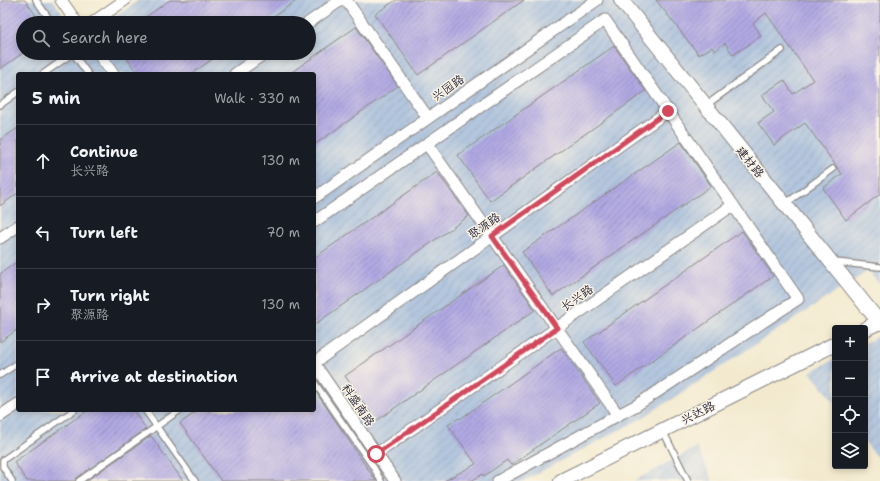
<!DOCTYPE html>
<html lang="en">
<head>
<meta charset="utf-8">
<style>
  :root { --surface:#171b24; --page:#242831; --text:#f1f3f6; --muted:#9ea1a6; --line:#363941 }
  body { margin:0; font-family:"Shantell Sans","LXGW WenKai TC",sans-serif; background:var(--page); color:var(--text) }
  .controls { position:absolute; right:12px; bottom:12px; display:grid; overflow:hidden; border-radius:4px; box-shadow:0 2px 6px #0003 }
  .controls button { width:36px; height:36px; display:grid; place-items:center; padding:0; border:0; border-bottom:1px solid var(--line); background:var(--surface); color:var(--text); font:20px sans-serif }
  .stop { position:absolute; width:12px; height:12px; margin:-9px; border:3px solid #d1495b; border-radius:50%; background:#fff }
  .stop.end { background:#d1495b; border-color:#fff; box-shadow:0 1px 4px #0008 }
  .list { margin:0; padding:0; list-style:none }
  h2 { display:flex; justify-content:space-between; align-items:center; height:52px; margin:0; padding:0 16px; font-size:17px }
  h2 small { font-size:13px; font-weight:400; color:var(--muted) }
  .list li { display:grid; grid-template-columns:26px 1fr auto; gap:12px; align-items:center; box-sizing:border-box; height:72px; padding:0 16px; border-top:1px solid var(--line) }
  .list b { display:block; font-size:15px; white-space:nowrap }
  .list p { margin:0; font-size:13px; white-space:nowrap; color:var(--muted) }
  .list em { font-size:13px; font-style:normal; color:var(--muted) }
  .icon { flex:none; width:22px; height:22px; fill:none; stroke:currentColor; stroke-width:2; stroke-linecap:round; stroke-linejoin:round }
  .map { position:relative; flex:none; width:880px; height:481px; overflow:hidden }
  .search { position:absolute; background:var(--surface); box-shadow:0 2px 6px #0003; left:16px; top:16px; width:300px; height:44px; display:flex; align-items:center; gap:10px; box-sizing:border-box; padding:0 14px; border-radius:22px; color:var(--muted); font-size:15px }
  .panel { position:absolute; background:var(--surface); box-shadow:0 2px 6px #0003; left:16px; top:72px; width:300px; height:340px; border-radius:4px }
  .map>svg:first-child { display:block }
  .industrial { fill:url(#industrial-furrows); fill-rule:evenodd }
  .building { fill:url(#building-hatch) }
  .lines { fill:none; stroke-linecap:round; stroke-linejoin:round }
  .service-casing { stroke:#8a8684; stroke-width:8 }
  .minor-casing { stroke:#8a8684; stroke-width:13 }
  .tertiary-casing { stroke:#8a8684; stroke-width:16 }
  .service { stroke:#fff; stroke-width:5.5 }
  .minor { stroke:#fff; stroke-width:11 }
  .tertiary { stroke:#fff; stroke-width:14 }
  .route { stroke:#d1495b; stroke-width:5 }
  .labels { text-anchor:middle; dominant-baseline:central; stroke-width:3; stroke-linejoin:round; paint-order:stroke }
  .street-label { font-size:12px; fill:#22223b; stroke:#fcf5e5 }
</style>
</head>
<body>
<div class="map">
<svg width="880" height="481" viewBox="0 0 880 481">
  <defs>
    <pattern id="industrial-furrows" width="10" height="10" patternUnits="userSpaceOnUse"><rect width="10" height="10" fill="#b4c6dd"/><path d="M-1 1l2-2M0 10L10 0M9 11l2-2" fill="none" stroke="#9aaabf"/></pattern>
    <pattern id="building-hatch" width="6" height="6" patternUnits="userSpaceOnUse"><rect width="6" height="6" fill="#b1a9e3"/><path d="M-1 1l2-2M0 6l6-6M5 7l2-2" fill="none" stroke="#9089b9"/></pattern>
  </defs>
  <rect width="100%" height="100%" fill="#fcf5e5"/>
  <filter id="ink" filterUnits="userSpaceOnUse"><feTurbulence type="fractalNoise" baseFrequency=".025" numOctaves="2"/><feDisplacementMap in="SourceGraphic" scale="8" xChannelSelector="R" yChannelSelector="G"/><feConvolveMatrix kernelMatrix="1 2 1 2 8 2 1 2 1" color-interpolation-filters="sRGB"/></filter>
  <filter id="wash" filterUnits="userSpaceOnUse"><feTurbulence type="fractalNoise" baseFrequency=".012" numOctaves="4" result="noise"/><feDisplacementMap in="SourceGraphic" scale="16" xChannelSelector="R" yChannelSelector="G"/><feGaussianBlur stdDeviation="0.9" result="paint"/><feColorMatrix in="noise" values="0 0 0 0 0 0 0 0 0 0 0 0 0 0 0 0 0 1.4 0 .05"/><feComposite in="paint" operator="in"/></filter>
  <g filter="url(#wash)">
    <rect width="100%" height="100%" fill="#f2e9ce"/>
    <g class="industrial">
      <path d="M 0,0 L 53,0 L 69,23 L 23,23 L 23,53 L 309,53 L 309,23 L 106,23 L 139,0 L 880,0 L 880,285 L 868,271 L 644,417 L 523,481 L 0,481 ZM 18,74 L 314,74 L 314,410 L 18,410 Z"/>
      <path d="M 877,337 L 880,340 L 880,461 L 865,442 L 865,343 Z"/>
      <path d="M 835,359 L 835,403 L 810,372 Z"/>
      <path d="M 697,447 L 713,481 L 634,481 Z"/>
    </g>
    <g id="blocks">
      <g class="building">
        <path d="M 4,0 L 25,0 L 41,23 L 23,23 L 23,53 L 0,69 L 0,3 Z"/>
        <path d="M 170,0 L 297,0 L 264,23 L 137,23 Z"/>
        <path d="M 396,0 L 524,0 L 418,75 L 375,14 Z"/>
        <path d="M 656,0 L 880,0 L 880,194 L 846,220 L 823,188 L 842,174 L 805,123 L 774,145 L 758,123 L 774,112 L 762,95 L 784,80 L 793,94 L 813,80 L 766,13 L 753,23 L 761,36 L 733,55 L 725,43 L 715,51 L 712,47 L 699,55 Z"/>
        <path d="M 356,27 L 398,86 L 314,145 L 314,74 L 289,74 Z"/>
        <path d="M 614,46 L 646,91 L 490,201 L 458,155 Z"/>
        <path d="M 123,53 L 221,53 L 191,74 L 138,74 Z"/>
        <path d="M 18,128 L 18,193 L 0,206 L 0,140 Z"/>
        <path d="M 681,142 L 711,186 L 553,296 L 522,252 Z"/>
        <path d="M 437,172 L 469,216 L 314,325 L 314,258 Z"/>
        <path d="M 742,231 L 773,276 L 616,386 L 584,342 Z"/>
        <path d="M 18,261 L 18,329 L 0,342 L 0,274 Z"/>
        <path d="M 504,265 L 535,310 L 376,421 L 345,376 Z"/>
        <path d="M 561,348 L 600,403 L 511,465 L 507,460 L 484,476 L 483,474 L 471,481 L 444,481 L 476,464 L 448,425 L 459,418 L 460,419 Z"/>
        <path d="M 314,389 L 376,481 L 221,481 L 180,423 L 199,410 L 314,410 Z"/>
        <path d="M 88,410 L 133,410 L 146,429 L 77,478 L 75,481 L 27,481 L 14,462 Z"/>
        <path d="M 151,436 L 183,481 L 86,481 Z"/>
      </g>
    </g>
  </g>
  <g filter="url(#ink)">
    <use href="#blocks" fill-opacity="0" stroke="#8a8684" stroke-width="1"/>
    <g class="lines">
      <defs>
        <g id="service">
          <path d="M 36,0 L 52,23"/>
          <path d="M 73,53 L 88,74"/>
          <path d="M 43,74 L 73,53"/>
          <path d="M 0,105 L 18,92"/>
          <path d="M 705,106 L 782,50"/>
          <path d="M 785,204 L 833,169"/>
          <path d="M 835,262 L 880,267"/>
          <path d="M 0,375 L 18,363"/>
          <path d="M 314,382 L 374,468 L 381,481"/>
          <path d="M 145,410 L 195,481"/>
          <path d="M 663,431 L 688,481"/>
          <path d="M 12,481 L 3,467 L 3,460 L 74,410"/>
          <path d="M 79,481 L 180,410"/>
        </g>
        <g id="minor">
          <path d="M 61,0 L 77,23"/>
          <path d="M 346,0 L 428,118"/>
          <path d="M 92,23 L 125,0"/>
          <path d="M 308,23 L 341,0"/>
          <path d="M 98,53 L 113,74"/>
          <path d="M 235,74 L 265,53"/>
          <path d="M 427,144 L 618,415 L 498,481"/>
          <path d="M 314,198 L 597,0"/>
          <path d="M 314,222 L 605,20 L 798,299 L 637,405 L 618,415"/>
          <path d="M 0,238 L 18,226"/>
          <path d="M 314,363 L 668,111"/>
          <path d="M 314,363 L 395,481"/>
          <path d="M 0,416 L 18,404"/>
          <path d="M 376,454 L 733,205"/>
        </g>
        <g id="tertiary">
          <path d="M 621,0 L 880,323"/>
          <path d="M 865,329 L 879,322"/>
          <path d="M 561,481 L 835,344"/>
        </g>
      </defs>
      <use href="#service" class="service-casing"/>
      <use href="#minor" class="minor-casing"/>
      <use href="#tertiary" class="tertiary-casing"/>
      <use href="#service" class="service"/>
      <use href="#minor" class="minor"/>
      <use href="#tertiary" class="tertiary"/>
    </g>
  </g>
  <g class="lines" filter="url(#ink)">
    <path class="route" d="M 376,454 L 557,328 L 492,236 L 668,111"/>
  </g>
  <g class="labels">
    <g class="street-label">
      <text transform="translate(448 88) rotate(-35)">兴园路</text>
      <text transform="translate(750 162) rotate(51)">建材路</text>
      <text transform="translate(484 226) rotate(-35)">聚源路</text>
      <text transform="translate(577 298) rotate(-35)">长兴路</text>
      <text transform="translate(358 405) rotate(56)">科盛南路</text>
      <text transform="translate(698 413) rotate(-27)">兴达路</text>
    </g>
  </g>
</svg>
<div class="controls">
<button>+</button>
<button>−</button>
<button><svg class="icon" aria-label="locate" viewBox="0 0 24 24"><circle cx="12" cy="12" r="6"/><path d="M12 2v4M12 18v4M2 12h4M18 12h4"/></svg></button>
<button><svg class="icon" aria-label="layers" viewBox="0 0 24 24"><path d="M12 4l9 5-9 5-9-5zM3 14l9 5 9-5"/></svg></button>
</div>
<div class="stop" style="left:376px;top:454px"></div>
<div class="stop end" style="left:668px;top:111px"></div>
<div class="search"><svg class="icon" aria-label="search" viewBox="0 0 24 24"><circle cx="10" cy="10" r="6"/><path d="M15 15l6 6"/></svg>Search here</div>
<section class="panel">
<h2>5 min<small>Walk · 330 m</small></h2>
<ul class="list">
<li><svg class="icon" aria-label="ahead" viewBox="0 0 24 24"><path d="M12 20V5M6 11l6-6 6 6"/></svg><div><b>Continue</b><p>长兴路</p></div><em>130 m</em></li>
<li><svg class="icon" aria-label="left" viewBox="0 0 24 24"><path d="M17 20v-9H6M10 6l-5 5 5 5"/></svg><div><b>Turn left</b></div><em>70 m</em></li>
<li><svg class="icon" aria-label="right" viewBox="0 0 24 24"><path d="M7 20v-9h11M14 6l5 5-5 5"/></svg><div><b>Turn right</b><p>聚源路</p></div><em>130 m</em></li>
<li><svg class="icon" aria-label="arrive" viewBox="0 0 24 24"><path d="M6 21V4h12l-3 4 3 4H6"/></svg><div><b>Arrive at destination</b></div></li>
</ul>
</section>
</div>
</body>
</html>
